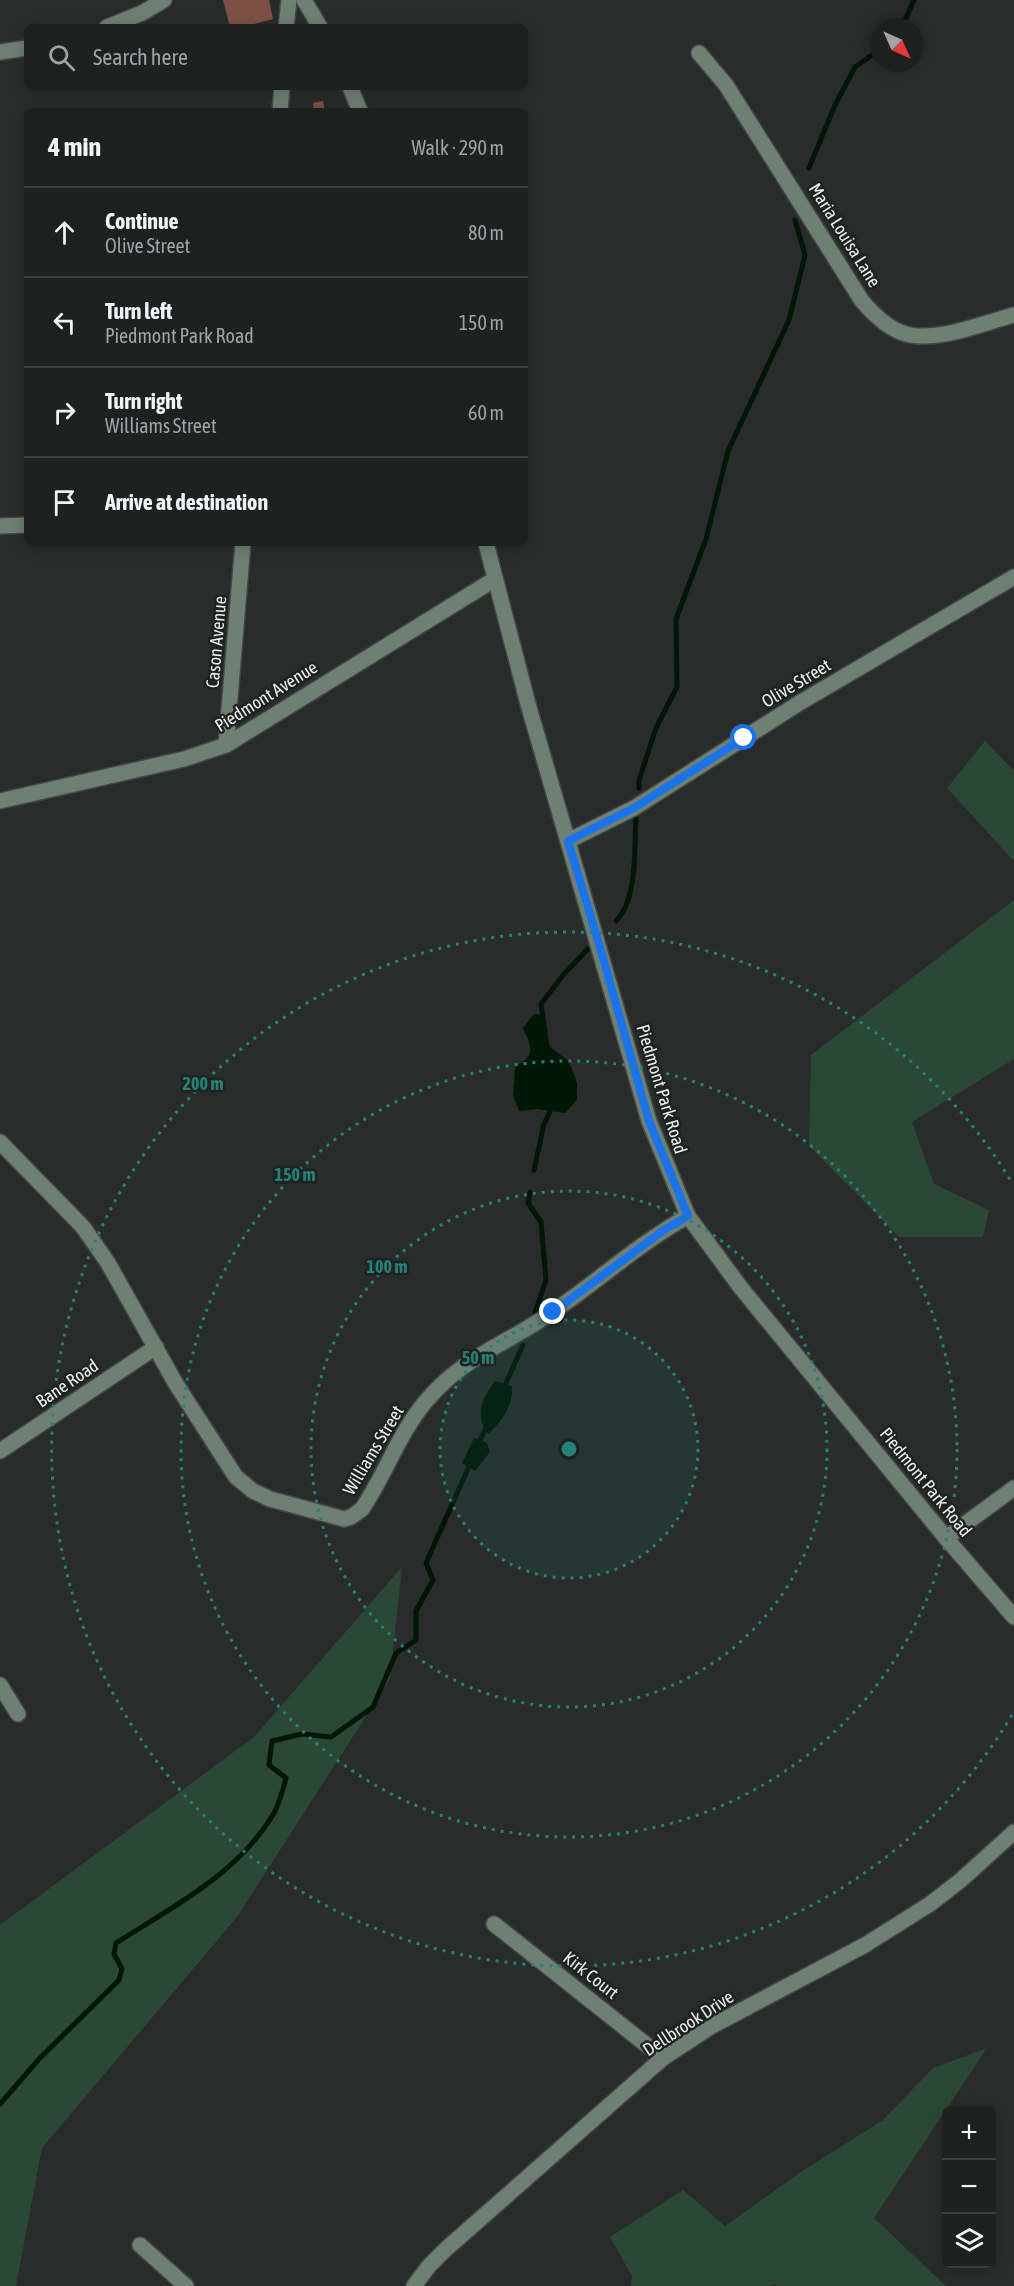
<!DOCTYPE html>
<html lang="en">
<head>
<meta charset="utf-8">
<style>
  :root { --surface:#1f2120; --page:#272929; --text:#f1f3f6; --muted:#a1a3a5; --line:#3c3e3e }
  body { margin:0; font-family:"Asap Condensed",sans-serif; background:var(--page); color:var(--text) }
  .controls { position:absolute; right:18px; bottom:18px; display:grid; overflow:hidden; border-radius:9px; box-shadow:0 3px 15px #0003 }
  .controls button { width:54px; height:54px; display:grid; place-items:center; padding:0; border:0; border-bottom:2px solid var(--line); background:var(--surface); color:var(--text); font:30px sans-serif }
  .compass { position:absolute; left:870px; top:18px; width:54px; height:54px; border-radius:50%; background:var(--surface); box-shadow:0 3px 15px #0003; rotate:135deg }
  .stop { position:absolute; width:18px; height:18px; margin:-14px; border:4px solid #1a73e8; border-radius:50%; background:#fff }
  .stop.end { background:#1a73e8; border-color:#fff; box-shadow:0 2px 6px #0008 }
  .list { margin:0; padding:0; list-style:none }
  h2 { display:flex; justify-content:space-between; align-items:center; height:78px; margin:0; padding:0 24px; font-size:26px }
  h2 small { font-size:20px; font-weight:400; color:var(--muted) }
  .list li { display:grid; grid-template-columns:39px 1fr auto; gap:18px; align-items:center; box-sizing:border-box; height:90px; padding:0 24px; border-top:2px solid var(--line) }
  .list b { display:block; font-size:22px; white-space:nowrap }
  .list p { margin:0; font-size:20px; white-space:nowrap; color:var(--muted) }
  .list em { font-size:20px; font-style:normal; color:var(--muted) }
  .icon { flex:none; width:33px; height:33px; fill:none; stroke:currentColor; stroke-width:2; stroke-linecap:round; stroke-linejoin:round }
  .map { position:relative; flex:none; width:1014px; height:2286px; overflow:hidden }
  .search { position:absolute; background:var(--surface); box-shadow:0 3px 15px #0003; left:24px; top:24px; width:504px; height:66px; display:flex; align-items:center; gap:15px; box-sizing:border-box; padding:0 21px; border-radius:9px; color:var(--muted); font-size:22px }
  .panel { position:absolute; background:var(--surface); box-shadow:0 3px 15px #0003; left:24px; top:108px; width:504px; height:438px; border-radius:9px }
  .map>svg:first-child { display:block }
  .green { fill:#2a4835 }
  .water { fill:#001606 }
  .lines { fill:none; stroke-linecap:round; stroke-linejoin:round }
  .stream { stroke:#001606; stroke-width:5 }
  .building { fill:#7e5146 }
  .minor-casing { stroke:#444745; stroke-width:18 }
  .minor { stroke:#6e8073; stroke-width:15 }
  .route { stroke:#1a73e8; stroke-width:8 }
  .ring { fill:none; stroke:#25827b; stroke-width:3; stroke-dasharray:3 6 }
  .labels { text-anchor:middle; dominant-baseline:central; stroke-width:5; stroke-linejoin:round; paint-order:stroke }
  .street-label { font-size:18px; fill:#edefee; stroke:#1f2220 }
  .centre { fill:#25827b; stroke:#1f2220; stroke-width:3 }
  .ring-label { font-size:18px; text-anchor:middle; font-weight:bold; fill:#25827b; stroke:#1f2220; stroke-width:5; stroke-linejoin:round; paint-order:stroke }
</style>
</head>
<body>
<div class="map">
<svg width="1014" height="2286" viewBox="0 0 1014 2286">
  <rect width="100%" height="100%" fill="#292c2a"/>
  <g class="green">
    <path d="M 985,741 L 1014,771 L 1014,861 L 947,788 Z"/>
    <path d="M 1014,900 L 1014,1059 L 912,1122 L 934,1184 L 989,1210 L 983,1237 L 899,1237 L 809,1146 L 811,1055 Z"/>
    <path d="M 402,1567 L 390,1679 L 237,1917 L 42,2148 L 16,2286 L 0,2286 L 0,1925 L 254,1737 Z"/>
    <path d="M 987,2048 L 874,2218 L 946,2286 L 777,2286 L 775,2284 L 770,2286 L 631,2286 L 632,2276 L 610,2237 L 683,2190 L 725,2226 L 804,2170 L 883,2120 L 933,2068 Z"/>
  </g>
  <g class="water">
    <path d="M 537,1014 L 542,1016 L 545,1037 L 551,1048 L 569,1061 L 577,1083 L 577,1100 L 565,1113 L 537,1109 L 519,1111 L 513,1095 L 515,1068 C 518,1064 524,1062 527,1058 C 535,1049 526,1036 523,1028 L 533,1015 Z"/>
    <path d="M 495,1381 L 512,1386 C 514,1404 502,1422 488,1434 C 474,1414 482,1399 495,1381 Z"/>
    <path d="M 474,1438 L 487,1443 L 490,1452 L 475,1471 L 462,1463 Z"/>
  </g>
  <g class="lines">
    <g class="stream">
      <path d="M 902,27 L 914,0"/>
      <path d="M 809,168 L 835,105 L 855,67 L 879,50"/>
      <path d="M 639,788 L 639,780 L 656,728 L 677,687 L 676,619 L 706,539 L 728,451 L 789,320 L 805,255 L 795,220"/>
      <path d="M 616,921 C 638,899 634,848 636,819"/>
      <path d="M 547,1046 L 541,1004 L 564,974 L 588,949"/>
      <path d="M 534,1170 L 544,1124 L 553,1105"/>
      <path d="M 530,1192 L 528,1203 L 541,1222 L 546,1280 L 535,1313"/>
      <path d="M 503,1390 L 523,1345"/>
      <path d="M 478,1445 L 488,1423"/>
      <path d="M 0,2104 L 39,2059 L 119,1980 L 122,1969 L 114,1954 L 116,1943 C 174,1906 239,1873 274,1813 C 280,1802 283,1789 286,1778 L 269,1765 L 272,1741 L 302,1734 L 331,1737 L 373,1707 L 396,1653 L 416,1640 L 416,1611 L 433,1580 L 426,1563 L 471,1462"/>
    </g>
  </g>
  <g class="building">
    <path d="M 223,0 L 269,0 L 273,19 L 243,27 L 230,27 Z"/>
    <path d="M 323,101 L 325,111 L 314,111 L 313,103 Z"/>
  </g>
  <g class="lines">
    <defs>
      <g id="minor">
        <path d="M 304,0 L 320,27"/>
        <path d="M 107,27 L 142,13 L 164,0"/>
        <path d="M 286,27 L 289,0"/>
        <path d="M 0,52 L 27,48"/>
        <path d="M 699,53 L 726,85 L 862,301 C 873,314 886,327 903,333 C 934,344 983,323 1014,315"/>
        <path d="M 350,87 L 360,111"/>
        <path d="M 280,111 L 282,87"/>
        <path d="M 0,526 L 27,525"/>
        <path d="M 486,543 L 528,704 L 649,1121 L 688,1216 L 741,1288 L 946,1538 L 1014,1617"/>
        <path d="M 226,745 L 243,543"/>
        <path d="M 0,801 L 184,759 L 226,745 L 495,579"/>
        <path d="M 568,841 L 634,808 L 801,702 L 1014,577"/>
        <path d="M 0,1142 L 83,1227 L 108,1263 L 176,1384 L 236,1477 L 253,1491 L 270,1499 L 344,1519 L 351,1517 L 362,1509 C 386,1474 399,1432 427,1400 C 464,1356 509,1343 554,1311 C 599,1280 640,1243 688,1216"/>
        <path d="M 0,1451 L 156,1347"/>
        <path d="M 946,1538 L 1014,1488"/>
        <path d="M 0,1685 L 18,1714"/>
        <path d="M 494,1924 L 663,2058"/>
        <path d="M 140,2245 L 186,2286"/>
        <path d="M 414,2286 L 429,2266 L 446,2249 L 663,2058 L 712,2026 L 865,1945 L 930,1904 L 961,1880 L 1014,1832"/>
      </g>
    </defs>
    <use href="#minor" class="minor-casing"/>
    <use href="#minor" class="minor"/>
  </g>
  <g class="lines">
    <path class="route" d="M 553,1312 L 664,1230 L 688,1216 L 649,1121 L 599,944 L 568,841 L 634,808 L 744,738"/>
  </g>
  <circle cx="569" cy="1449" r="129" fill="#25827b" fill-opacity=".12"/>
  <g class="ring">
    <circle cx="569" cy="1449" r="129"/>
    <circle cx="569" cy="1449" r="258"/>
    <circle cx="569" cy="1449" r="388"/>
    <path d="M1012 1715A517 517 0 1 1 1012 1183"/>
  </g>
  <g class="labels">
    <g class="street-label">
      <text transform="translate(845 235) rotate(58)">Maria Louisa Lane</text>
      <text transform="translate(216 642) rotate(-85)">Cason Avenue</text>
      <text transform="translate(796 683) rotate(-31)">Olive Street</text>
      <text transform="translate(266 696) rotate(-32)">Piedmont Avenue</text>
      <text transform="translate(662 1089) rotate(73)">Piedmont Park Road</text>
      <text transform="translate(67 1383) rotate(-34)">Bane Road</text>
      <text transform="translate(373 1450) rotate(-59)">Williams Street</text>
      <text transform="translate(926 1482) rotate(51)">Piedmont Park Road</text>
      <text transform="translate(591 1975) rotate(38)">Kirk Court</text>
      <text transform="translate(688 2023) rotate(-33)">Dellbrook Drive</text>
    </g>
  </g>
  <circle cx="569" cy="1449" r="9" class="centre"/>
  <g class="ring-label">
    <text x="203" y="1090">200 m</text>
    <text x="295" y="1181">150 m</text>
    <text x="387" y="1273">100 m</text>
    <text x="478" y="1364">50 m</text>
  </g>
</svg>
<div class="controls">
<button>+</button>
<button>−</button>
<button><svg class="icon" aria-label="layers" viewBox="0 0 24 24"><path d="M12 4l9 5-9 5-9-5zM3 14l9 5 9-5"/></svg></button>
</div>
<svg class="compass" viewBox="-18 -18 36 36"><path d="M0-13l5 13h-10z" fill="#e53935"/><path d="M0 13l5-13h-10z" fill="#a1a3a5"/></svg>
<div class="stop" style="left:744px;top:738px"></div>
<div class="stop end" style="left:553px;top:1312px"></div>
<div class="search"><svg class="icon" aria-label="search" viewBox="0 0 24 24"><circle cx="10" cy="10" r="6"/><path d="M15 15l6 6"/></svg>Search here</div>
<section class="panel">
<h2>4 min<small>Walk · 290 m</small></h2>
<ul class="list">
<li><svg class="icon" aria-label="ahead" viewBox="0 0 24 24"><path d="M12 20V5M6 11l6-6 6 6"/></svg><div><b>Continue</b><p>Olive Street</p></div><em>80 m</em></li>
<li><svg class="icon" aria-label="left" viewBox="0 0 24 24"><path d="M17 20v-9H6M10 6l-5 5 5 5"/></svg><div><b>Turn left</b><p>Piedmont Park Road</p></div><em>150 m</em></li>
<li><svg class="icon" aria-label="right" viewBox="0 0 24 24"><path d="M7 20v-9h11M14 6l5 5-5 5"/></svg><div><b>Turn right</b><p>Williams Street</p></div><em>60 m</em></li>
<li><svg class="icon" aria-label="arrive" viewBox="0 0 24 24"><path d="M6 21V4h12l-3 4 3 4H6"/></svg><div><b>Arrive at destination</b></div></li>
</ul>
</section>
</div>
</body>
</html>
